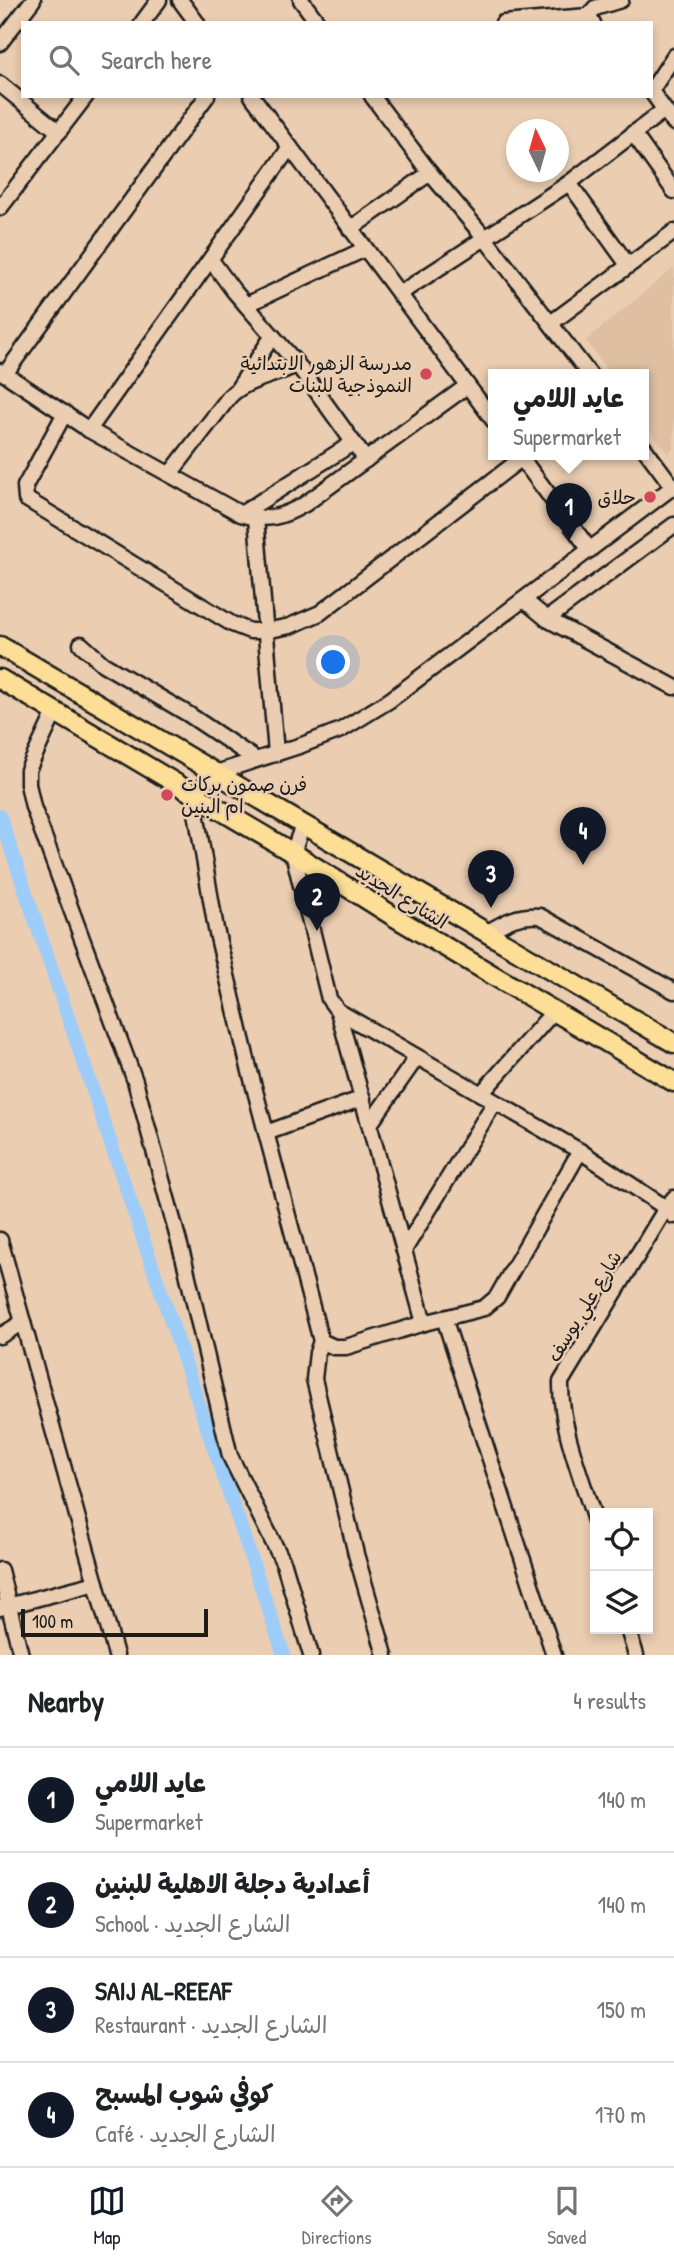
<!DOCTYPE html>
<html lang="en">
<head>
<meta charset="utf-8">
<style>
  :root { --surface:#fff; --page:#f2f2f2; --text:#202124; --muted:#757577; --line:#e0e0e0; --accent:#111827 }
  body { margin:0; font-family:"Patrick Hand","Playpen Sans Arabic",sans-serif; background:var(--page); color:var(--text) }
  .controls { position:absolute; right:21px; bottom:21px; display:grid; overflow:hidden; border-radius:0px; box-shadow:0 4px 10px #0003 }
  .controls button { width:63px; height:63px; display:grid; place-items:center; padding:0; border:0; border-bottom:2px solid var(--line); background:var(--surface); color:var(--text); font:35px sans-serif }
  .compass { position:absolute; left:506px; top:119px; width:63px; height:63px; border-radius:50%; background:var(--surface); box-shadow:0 4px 10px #0003; rotate:355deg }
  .scale { position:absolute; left:21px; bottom:18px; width:187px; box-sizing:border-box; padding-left:7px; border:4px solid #1c1c1c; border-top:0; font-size:19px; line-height:24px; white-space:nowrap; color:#1c1c1c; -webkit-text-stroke:5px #ebceb2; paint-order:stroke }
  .you { position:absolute; left:334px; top:663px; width:24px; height:24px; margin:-18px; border:5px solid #fff; border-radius:50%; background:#1a73e8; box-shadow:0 0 0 10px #1a73e833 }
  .badge { display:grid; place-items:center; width:46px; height:46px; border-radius:50%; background:var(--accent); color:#fff; font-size:23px; font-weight:700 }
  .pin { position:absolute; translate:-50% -58px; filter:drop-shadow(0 2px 4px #0008) }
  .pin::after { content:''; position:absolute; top:37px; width:24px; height:21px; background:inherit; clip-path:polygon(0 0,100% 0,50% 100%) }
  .popup { position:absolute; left:488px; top:369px; width:161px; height:91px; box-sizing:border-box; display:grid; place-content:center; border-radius:0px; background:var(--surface); filter:drop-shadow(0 2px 5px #0005); font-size:23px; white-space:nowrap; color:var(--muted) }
  .popup b { font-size:26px; color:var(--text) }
  .popup::after { content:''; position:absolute; left:50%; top:100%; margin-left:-14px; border:14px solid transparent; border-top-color:var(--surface) }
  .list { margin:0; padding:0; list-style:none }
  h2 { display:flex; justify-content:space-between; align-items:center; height:91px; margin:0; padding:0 28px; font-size:30px }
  h2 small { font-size:23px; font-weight:400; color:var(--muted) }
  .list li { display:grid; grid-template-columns:46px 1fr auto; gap:21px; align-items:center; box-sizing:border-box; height:105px; padding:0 28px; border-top:2px solid var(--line) }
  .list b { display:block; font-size:26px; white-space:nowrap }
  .list p { margin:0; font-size:23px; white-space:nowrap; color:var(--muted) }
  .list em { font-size:23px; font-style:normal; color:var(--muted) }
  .icon { flex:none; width:38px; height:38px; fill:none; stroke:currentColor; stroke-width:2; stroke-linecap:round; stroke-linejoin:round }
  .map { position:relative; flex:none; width:674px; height:1655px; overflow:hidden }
  .search { position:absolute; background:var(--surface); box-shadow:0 4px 10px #0003; left:21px; right:21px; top:21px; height:77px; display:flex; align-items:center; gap:18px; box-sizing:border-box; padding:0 24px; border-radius:0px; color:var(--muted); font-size:26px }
  .sheet { height:511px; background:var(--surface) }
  nav { display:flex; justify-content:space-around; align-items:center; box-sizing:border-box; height:98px; border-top:2px solid var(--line); background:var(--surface); font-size:19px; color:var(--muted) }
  nav a { display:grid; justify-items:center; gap:4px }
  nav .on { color:var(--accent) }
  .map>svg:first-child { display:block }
  .built { fill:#debfa2 }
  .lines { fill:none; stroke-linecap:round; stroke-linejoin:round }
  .canal { stroke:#9dccf9; stroke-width:14 }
  .minor-casing { stroke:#1c1c1c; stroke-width:19 }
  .major-casing { stroke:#1c1c1c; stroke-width:23 }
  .minor { stroke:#ebceb2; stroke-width:14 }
  .major { stroke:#fdde96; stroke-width:18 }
  .poi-dot { fill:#d1495b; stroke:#ebceb2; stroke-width:2.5 }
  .labels { text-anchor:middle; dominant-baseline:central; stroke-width:5; stroke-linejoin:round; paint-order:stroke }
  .poi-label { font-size:19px; fill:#1c1c1c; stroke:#ebceb2; text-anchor:end }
  .street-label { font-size:19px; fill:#1c1c1c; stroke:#ebceb2 }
</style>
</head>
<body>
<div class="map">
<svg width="674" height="1655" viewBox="0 0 674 1655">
  <rect width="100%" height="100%" fill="#ebceb2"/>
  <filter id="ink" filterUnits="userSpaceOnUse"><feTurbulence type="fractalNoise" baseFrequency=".0143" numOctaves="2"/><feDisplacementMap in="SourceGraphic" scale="14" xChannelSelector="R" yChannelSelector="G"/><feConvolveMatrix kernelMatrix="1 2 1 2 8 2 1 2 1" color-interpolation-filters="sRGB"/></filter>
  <g filter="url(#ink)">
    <path class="built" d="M 674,268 L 674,449 L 668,454 L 644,422 L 644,375 L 610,375 L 586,340 Z"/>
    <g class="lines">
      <path class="canal" d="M 0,816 L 284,1655"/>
      <defs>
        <g id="minor">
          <path d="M 180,0 L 197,23"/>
          <path d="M 301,0 L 318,23"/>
          <path d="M 588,16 L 595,8 L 621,0"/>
          <path d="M 142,23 L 159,0"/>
          <path d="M 503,23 L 588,16 L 593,23"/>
          <path d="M 0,43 L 33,0"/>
          <path d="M 0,84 L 59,132"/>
          <path d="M 651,91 L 674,56"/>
          <path d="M 651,91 L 674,123"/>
          <path d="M 252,96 L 494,421"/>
          <path d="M 372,96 L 430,173 L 484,237 L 590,375"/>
          <path d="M 633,133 L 674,191"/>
          <path d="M 569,183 L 628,265"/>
          <path d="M 0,208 L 86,96"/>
          <path d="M 350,229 L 430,173"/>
          <path d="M 211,260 L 233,290 L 297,364"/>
          <path d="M 399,294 L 569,183 L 663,111"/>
          <path d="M 246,305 L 365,249"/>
          <path d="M 551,323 L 674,232"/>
          <path d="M 0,371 L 5,374 L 207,96"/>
          <path d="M 5,374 L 89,430 L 241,514 C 266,522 283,517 305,504 L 467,386"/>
          <path d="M 239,387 L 272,337"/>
          <path d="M 65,413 L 25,486 L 26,499 L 232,624 L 250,631 L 265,631 L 290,626 L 320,613 L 522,458"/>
          <path d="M 89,430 L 290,147"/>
          <path d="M 644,448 L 673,487"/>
          <path d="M 519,455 L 590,550"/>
          <path d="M 170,474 L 230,396 C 248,378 275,377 297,364 L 366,460"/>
          <path d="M 674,486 L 390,700 L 341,730 L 302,745 L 216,773 L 193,795 L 216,929 L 248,1064 L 321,1341 L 334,1347 L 346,1347 L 424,1323 L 484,1308 L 497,1297 L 580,1151 L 666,1208 L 674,1198"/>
          <path d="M 241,514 L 353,443"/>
          <path d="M 256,518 L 276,753"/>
          <path d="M 524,600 L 547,619 L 674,687"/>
          <path d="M 547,619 L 674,525"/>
          <path d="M 81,644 L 103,664 L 188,714 L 255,759"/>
          <path d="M 55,712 L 28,770 L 28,784 L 33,807 L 135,1081 L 185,1264 L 230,1456 L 284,1564 L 311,1655"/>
          <path d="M 303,824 L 293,853 L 329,999 L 338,1011 L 580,1151"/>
          <path d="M 486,933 C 505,922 518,914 540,916 L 674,991"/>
          <path d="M 338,1011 L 424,1323"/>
          <path d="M 481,1094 L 554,1011"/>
          <path d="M 370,1124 L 417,1057"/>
          <path d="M 266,1133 L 363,1098"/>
          <path d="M 0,1240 L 116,1655"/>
          <path d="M 404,1250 L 495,1102"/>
          <path d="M 444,1318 L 554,1655"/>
          <path d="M 0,1336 L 23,1322"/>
          <path d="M 321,1341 L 317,1353 L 314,1379 L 356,1554 L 385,1655"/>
          <path d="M 595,1521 C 582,1478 560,1427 561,1382 L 666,1208 L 674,1216"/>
          <path d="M 0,1570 L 21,1655"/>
          <path d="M 0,1608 L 96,1583"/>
          <path d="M 628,1629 L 636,1655"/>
        </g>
        <g id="major">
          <path d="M 0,646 L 674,1043"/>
          <path d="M 0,679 L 293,853 L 393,916 L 674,1082"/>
        </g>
      </defs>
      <use href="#minor" class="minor-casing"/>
      <use href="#major" class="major-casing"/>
      <use href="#minor" class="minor"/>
      <use href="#major" class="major"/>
    </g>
  </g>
  <g class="poi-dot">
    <circle cx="426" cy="374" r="7"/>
    <circle cx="650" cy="497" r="7"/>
    <circle cx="167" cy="795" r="7"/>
  </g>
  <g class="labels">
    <g class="poi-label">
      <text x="412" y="363">مدرسة الزهور الابتدائية<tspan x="412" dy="22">النموذجية للبنات</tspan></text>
      <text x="636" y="497">حلاق</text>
      <text x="181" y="784" text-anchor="start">فرن صمون بركات<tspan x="181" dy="22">ام البنين</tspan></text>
    </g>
    <g class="street-label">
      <text transform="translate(402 896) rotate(32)">الشارع الجديد</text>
      <text transform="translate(584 1306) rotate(-59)">شارع علي يوسف</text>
    </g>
  </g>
</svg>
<div class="controls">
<button><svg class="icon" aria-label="locate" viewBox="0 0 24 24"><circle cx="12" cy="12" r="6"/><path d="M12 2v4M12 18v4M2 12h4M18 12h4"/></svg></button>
<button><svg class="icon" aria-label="layers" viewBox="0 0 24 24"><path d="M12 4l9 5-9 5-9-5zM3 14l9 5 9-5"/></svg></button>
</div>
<svg class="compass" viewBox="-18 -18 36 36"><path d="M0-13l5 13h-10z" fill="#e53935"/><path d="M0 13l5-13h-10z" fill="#757577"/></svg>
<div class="scale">100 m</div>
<div class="you"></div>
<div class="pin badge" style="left:569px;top:541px">1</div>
<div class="popup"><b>عايد اللامي</b>Supermarket</div>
<div class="pin badge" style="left:317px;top:931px">2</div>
<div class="pin badge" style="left:491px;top:908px">3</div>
<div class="pin badge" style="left:583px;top:865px">4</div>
<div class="search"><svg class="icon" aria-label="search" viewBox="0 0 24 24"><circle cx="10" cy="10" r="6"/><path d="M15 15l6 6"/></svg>Search here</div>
</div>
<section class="sheet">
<h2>Nearby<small>4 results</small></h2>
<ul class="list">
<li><span class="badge">1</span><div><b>عايد اللامي</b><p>Supermarket</p></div><em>140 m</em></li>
<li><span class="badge">2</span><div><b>أعدادية دجلة الاهلية للبنين</b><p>School · الشارع الجديد</p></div><em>140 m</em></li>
<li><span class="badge">3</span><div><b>SAIJ AL-REEAF</b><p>Restaurant · الشارع الجديد</p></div><em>150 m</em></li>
<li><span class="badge">4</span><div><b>كوفي شوب المسبح</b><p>Café · الشارع الجديد</p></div><em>170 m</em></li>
</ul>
</section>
<nav>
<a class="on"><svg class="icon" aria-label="map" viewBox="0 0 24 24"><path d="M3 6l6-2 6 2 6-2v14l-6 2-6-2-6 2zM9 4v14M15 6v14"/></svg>Map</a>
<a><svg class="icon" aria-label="directions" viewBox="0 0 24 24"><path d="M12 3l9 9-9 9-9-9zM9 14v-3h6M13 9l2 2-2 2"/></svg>Directions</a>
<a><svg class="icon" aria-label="saved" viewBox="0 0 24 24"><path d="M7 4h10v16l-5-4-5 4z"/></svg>Saved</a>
</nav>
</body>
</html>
